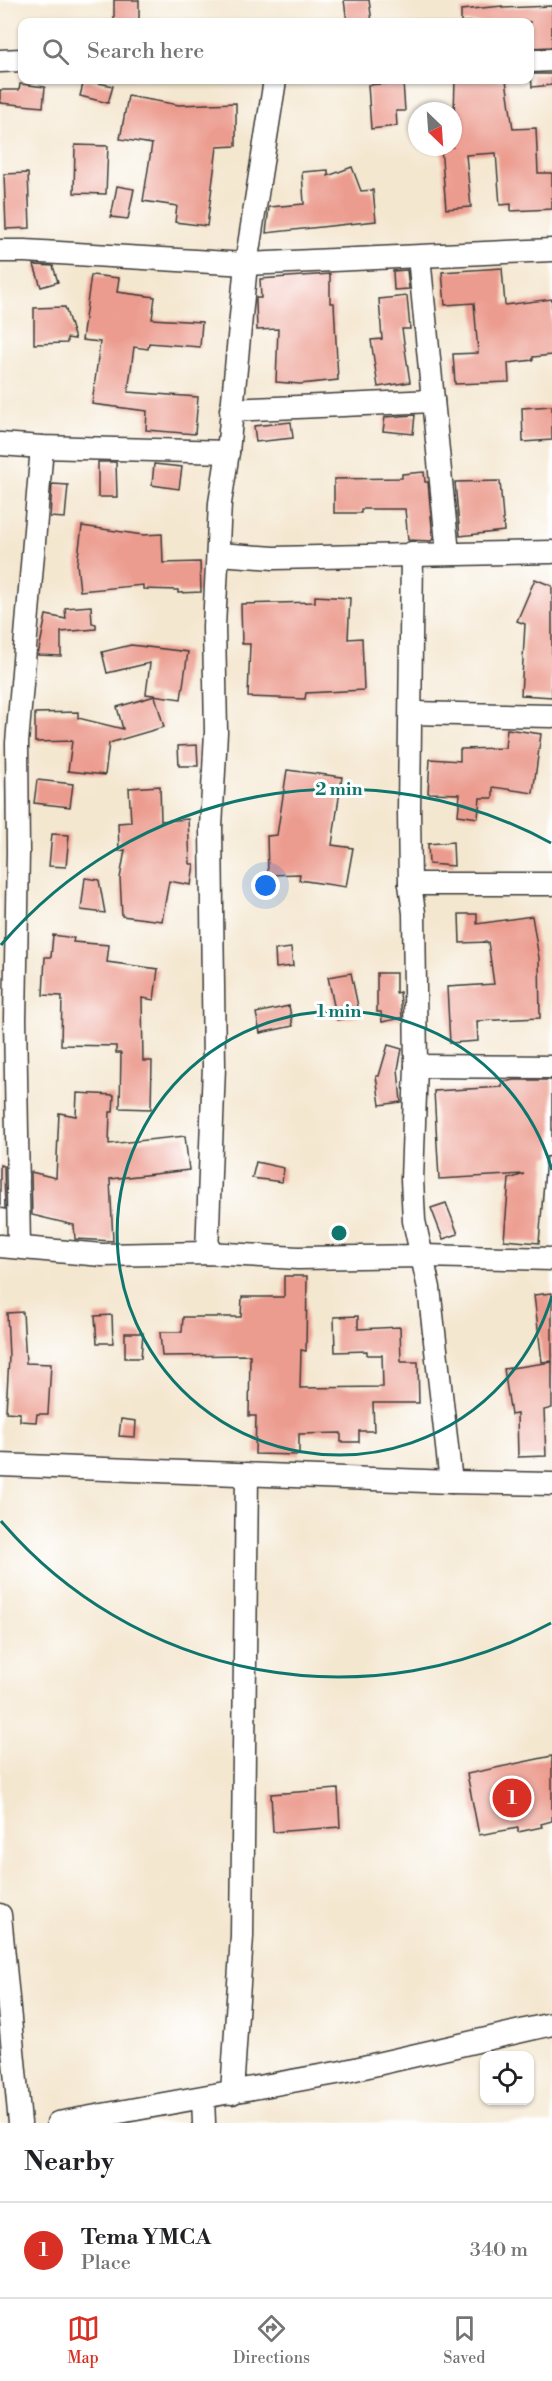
<!DOCTYPE html>
<html lang="en">
<head>
<meta charset="utf-8">
<style>
  :root { --surface:#fff; --page:#f6f6f6; --text:#202124; --muted:#757577; --line:#e0e0e0; --accent:#d93025 }
  body { margin:0; font-family:"Libre Bodoni",serif; background:var(--page); color:var(--text) }
  .controls { position:absolute; right:18px; bottom:18px; display:grid; overflow:hidden; border-radius:12px; box-shadow:0 2px 4px #0004 }
  .controls button { width:54px; height:54px; display:grid; place-items:center; padding:0; border:0; border-bottom:2px solid var(--line); background:var(--surface); color:var(--text); font:30px sans-serif }
  .compass { position:absolute; left:408px; top:102px; width:54px; height:54px; border-radius:50%; background:var(--surface); box-shadow:0 2px 4px #0004; rotate:155deg }
  .you { position:absolute; left:266px; top:886px; width:21px; height:21px; margin:-15px; border:4px solid #fff; border-radius:50%; background:#1a73e8; box-shadow:0 0 0 9px #1a73e833 }
  .badge { display:grid; place-items:center; width:39px; height:39px; border-radius:50%; background:var(--accent); color:#fff; font-size:20px; font-weight:700 }
  .pin { position:absolute; translate:-50% -50%; border:3px solid #fff; box-shadow:0 2px 6px #0006 }
  .list { margin:0; padding:0; list-style:none }
  h2 { display:flex; justify-content:space-between; align-items:center; height:78px; margin:0; padding:0 24px; font-size:26px }
  h2 small { font-size:20px; font-weight:400; color:var(--muted) }
  .list li { display:grid; grid-template-columns:39px 1fr auto; gap:18px; align-items:center; box-sizing:border-box; height:96px; padding:0 24px; border-top:2px solid var(--line) }
  .list b { display:block; font-size:22px; white-space:nowrap }
  .list p { margin:0; font-size:20px; white-space:nowrap; color:var(--muted) }
  .list em { font-size:20px; font-style:normal; color:var(--muted) }
  .icon { flex:none; width:33px; height:33px; fill:none; stroke:currentColor; stroke-width:2; stroke-linecap:round; stroke-linejoin:round }
  .map { position:relative; flex:none; width:552px; height:2123px; overflow:hidden }
  .search { position:absolute; background:var(--surface); box-shadow:0 2px 4px #0004; left:18px; right:18px; top:18px; height:66px; display:flex; align-items:center; gap:15px; box-sizing:border-box; padding:0 21px; border-radius:12px; color:var(--muted); font-size:22px }
  .sheet { height:174px; background:var(--surface) }
  nav { display:flex; justify-content:space-around; align-items:center; box-sizing:border-box; height:84px; border-top:2px solid var(--line); background:var(--surface); font-size:16px; color:var(--muted) }
  nav a { display:grid; justify-items:center; gap:3px }
  nav .on { color:var(--accent) }
  .map>svg:first-child { display:block }
  .building { fill:#ec9c8f }
  .lines { fill:none; stroke-linecap:round; stroke-linejoin:round }
  .minor-casing { stroke:#3c3a37; stroke-width:25 }
  .minor { stroke:#fff; stroke-width:22 }
  .ring { fill:none; stroke:#0f766e; stroke-width:3 }
  .centre { fill:#0f766e; stroke:#fff; stroke-width:3 }
  .ring-label { font-size:18px; text-anchor:middle; font-weight:bold; fill:#0f766e; stroke:#fff; stroke-width:6; stroke-linejoin:round; paint-order:stroke }
</style>
</head>
<body>
<div class="map">
<svg width="552" height="2123" viewBox="0 0 552 2123">
  <rect width="100%" height="100%" fill="#fff"/>
  <filter id="ink" filterUnits="userSpaceOnUse"><feTurbulence type="fractalNoise" baseFrequency=".0167" numOctaves="2"/><feDisplacementMap in="SourceGraphic" scale="12" xChannelSelector="R" yChannelSelector="G"/><feConvolveMatrix kernelMatrix="1 2 1 2 8 2 1 2 1" color-interpolation-filters="sRGB"/></filter>
  <filter id="wash" filterUnits="userSpaceOnUse"><feTurbulence type="fractalNoise" baseFrequency=".008" numOctaves="4" result="noise"/><feDisplacementMap in="SourceGraphic" scale="24" xChannelSelector="R" yChannelSelector="G"/><feGaussianBlur stdDeviation="1.35" result="paint"/><feColorMatrix in="noise" values="0 0 0 0 0 0 0 0 0 0 0 0 0 0 0 0 0 1.4 0 .05"/><feComposite in="paint" operator="in"/></filter>
  <g filter="url(#wash)">
    <rect width="100%" height="100%" fill="#f4e7d0"/>
    <g id="blocks">
      <g class="building">
        <rect x="114" y="0" width="25" height="22"/>
        <path d="M 344,0 L 369,0 L 372,22 L 347,22 Z"/>
        <path d="M 502,6 L 502,8 L 552,6 L 552,47 L 530,48 L 530,22 L 461,22 L 461,10 Z"/>
        <path d="M 531,74 L 552,74 L 552,85 L 532,87 Z"/>
        <path d="M 84,80 L 113,86 L 108,103 L 80,96 Z"/>
        <path d="M 455,80 L 506,80 L 513,129 L 536,128 L 538,173 L 552,173 L 552,209 L 511,211 L 511,204 L 500,205 L 496,153 L 466,155 L 471,207 L 446,209 L 441,147 L 453,147 Z"/>
        <path d="M 403,82 L 405,111 L 396,111 L 397,126 L 371,129 L 368,85 Z"/>
        <path d="M 20,84 L 45,87 L 43,107 L 0,103 L 0,90 L 19,90 Z"/>
        <path d="M 128,96 L 179,105 L 236,103 L 236,146 L 217,147 L 207,226 L 175,222 L 177,206 L 143,201 L 152,144 L 120,139 Z"/>
        <path d="M 75,145 L 108,146 L 106,194 L 74,193 Z"/>
        <path d="M 352,167 L 361,191 L 373,190 L 376,221 L 266,233 L 269,207 L 304,204 L 302,172 L 328,170 L 328,176 Z"/>
        <path d="M 28,173 L 30,228 L 6,229 L 4,174 Z"/>
        <path d="M 117,186 L 134,189 L 128,219 L 111,217 Z"/>
        <path d="M 34,265 L 53,266 L 58,282 L 41,287 Z"/>
        <path d="M 502,268 L 505,305 L 552,299 L 552,355 L 533,357 L 533,360 L 508,363 L 509,382 L 455,384 L 453,354 L 478,353 L 474,303 L 445,305 L 442,272 Z"/>
        <path d="M 407,270 L 409,289 L 394,290 L 393,271 Z"/>
        <path d="M 330,274 L 330,303 L 334,303 L 338,380 L 300,384 L 276,382 L 278,329 L 257,330 L 256,302 L 256,298 L 261,298 L 260,279 Z"/>
        <path d="M 91,275 L 119,278 L 117,292 L 155,297 L 152,319 L 202,322 L 200,347 L 149,343 L 148,349 L 134,347 L 128,392 L 198,397 L 195,434 L 146,430 L 147,411 L 92,404 L 100,342 L 82,340 Z"/>
        <path d="M 407,296 L 410,329 L 402,329 L 410,382 L 378,387 L 371,340 L 382,339 L 379,299 Z"/>
        <path d="M 65,307 L 75,339 L 67,338 L 67,343 L 34,344 L 34,308 Z"/>
        <path d="M 552,406 L 552,440 L 523,442 L 522,408 Z"/>
        <path d="M 415,415 L 413,434 L 383,431 L 385,417 Z"/>
        <path d="M 291,422 L 293,438 L 256,442 L 254,426 Z"/>
        <path d="M 98,462 L 116,462 L 117,497 L 98,497 Z"/>
        <path d="M 154,464 L 182,467 L 179,489 L 152,485 Z"/>
        <path d="M 424,472 L 425,482 L 428,482 L 433,539 L 431,541 L 408,540 L 405,509 L 361,509 L 361,513 L 334,513 L 334,479 L 402,478 L 402,474 Z"/>
        <path d="M 500,481 L 504,531 L 460,536 L 455,482 Z"/>
        <path d="M 52,484 L 68,485 L 65,518 L 50,517 Z"/>
        <path d="M 82,526 L 143,535 L 162,534 L 163,563 L 200,562 L 201,592 L 178,593 L 178,590 L 143,589 L 143,585 L 80,591 L 77,564 Z"/>
        <path d="M 535,579 L 552,586 L 552,697 L 521,695 L 525,624 L 517,621 Z"/>
        <path d="M 315,596 L 350,598 L 348,639 L 362,638 L 364,690 L 306,693 L 305,699 L 248,697 L 250,644 L 242,644 L 241,604 L 315,602 Z"/>
        <path d="M 91,606 L 92,623 L 96,624 L 96,629 L 61,632 L 61,656 L 38,655 L 46,615 L 66,619 L 65,608 Z"/>
        <path d="M 131,645 L 188,652 L 181,699 L 146,694 L 150,663 L 107,673 L 102,652 Z"/>
        <path d="M 155,696 L 164,727 L 109,743 L 105,775 L 68,771 L 72,741 L 35,742 L 35,713 L 78,712 L 78,718 L 123,729 L 117,707 Z"/>
        <path d="M 507,729 L 541,734 L 533,793 L 493,787 L 493,798 L 480,798 L 478,818 L 458,815 L 460,794 L 428,793 L 430,759 L 460,761 L 460,749 L 505,748 Z"/>
        <path d="M 197,745 L 198,766 L 179,766 L 178,746 Z"/>
        <path d="M 287,770 L 342,777 L 332,845 L 353,848 L 346,887 L 299,880 L 300,874 L 268,875 L 267,836 L 277,835 Z"/>
        <path d="M 37,780 L 73,784 L 70,807 L 34,803 Z"/>
        <path d="M 160,786 L 161,821 L 188,819 L 190,864 L 194,864 L 191,885 L 169,881 L 162,921 L 122,916 L 120,878 L 125,850 L 119,851 L 118,823 L 131,822 L 129,788 Z"/>
        <path d="M 52,834 L 69,835 L 66,867 L 49,866 Z"/>
        <path d="M 453,842 L 454,866 L 429,864 L 428,844 Z"/>
        <path d="M 85,878 L 99,880 L 105,913 L 81,910 Z"/>
        <path d="M 459,914 L 477,914 L 477,924 L 532,916 L 539,958 L 540,1018 L 477,1021 L 478,1041 L 450,1043 L 447,987 L 494,984 L 488,942 L 460,943 Z"/>
        <path d="M 53,935 L 74,938 L 73,942 L 109,945 L 107,962 L 158,969 L 154,1000 L 142,998 L 143,1061 L 152,1061 L 151,1109 L 120,1108 L 121,1053 L 116,1053 L 116,1046 L 61,1045 L 62,996 L 43,995 L 45,957 L 51,957 Z"/>
        <path d="M 291,948 L 293,966 L 276,968 L 275,950 Z"/>
        <path d="M 351,973 L 360,1016 L 337,1020 L 328,977 Z"/>
        <path d="M 377,973 L 396,973 L 396,993 L 400,992 L 402,1018 L 382,1022 L 381,1012 L 377,1012 Z"/>
        <path d="M 289,1006 L 293,1026 L 260,1033 L 256,1013 Z"/>
        <path d="M 388,1045 L 402,1049 L 398,1069 L 401,1102 L 380,1105 L 376,1076 L 379,1076 Z"/>
        <path d="M 514,1080 L 552,1080 L 552,1156 L 546,1157 L 539,1243 L 504,1240 L 509,1179 L 524,1174 L 439,1179 L 434,1091 L 502,1087 L 502,1082 Z"/>
        <path d="M 77,1093 L 114,1095 L 113,1112 L 110,1112 L 109,1144 L 185,1136 L 189,1170 L 110,1179 L 113,1241 L 75,1239 L 74,1225 L 32,1215 L 31,1172 L 56,1178 L 59,1113 L 76,1116 Z"/>
        <path d="M 256,1162 L 284,1168 L 282,1182 L 252,1178 Z"/>
        <path d="M 0,1165 L 4,1166 L 5,1209 L 0,1208 Z"/>
        <path d="M 446,1203 L 458,1234 L 443,1239 L 431,1208 Z"/>
        <path d="M 284,1276 L 307,1276 L 306,1351 L 301,1350 L 300,1388 L 383,1387 L 382,1355 L 367,1355 L 367,1351 L 335,1352 L 334,1317 L 358,1316 L 358,1329 L 400,1327 L 401,1362 L 418,1362 L 419,1403 L 373,1403 L 374,1431 L 359,1431 L 359,1442 L 341,1442 L 341,1433 L 299,1434 L 299,1455 L 255,1454 L 256,1416 L 249,1416 L 250,1355 L 162,1356 L 160,1332 L 182,1332 L 183,1317 L 241,1317 L 242,1297 L 284,1297 Z"/>
        <path d="M 552,1293 L 552,1361 L 542,1362 L 534,1295 Z"/>
        <path d="M 23,1312 L 26,1363 L 51,1364 L 48,1414 L 37,1414 L 36,1422 L 20,1421 L 20,1413 L 6,1412 L 9,1357 L 7,1313 Z"/>
        <path d="M 112,1315 L 113,1343 L 97,1343 L 95,1316 Z"/>
        <path d="M 125,1333 L 143,1333 L 141,1358 L 125,1358 Z"/>
        <path d="M 552,1362 L 552,1408 L 544,1410 L 546,1456 L 518,1457 L 517,1414 L 511,1415 L 504,1369 Z"/>
        <path d="M 121,1419 L 136,1421 L 135,1437 L 119,1436 Z"/>
        <path d="M 552,1756 L 552,1821 L 541,1824 L 542,1827 L 518,1832 L 518,1828 L 479,1835 L 467,1774 Z"/>
        <path d="M 338,1789 L 340,1827 L 273,1832 L 271,1794 Z"/>
      </g>
    </g>
  </g>
  <g filter="url(#ink)">
    <use href="#blocks" fill-opacity="0" stroke="#3c3a37" stroke-width="1.5"/>
    <g class="lines">
      <defs>
        <g id="minor">
          <path d="M 0,61 L 22,60"/>
          <path d="M 530,61 L 552,60"/>
          <path d="M 0,251 L 25,251 L 246,264 L 552,250"/>
          <path d="M 419,257 L 448,553"/>
          <path d="M 231,410 L 433,401"/>
          <path d="M 0,444 L 42,447 L 228,452"/>
          <path d="M 412,553 L 409,811 L 410,884 L 414,913 L 416,1066 L 412,1179 L 414,1221 L 429,1288 L 451,1482"/>
          <path d="M 218,554 L 274,558 L 552,552"/>
          <path d="M 411,713 L 552,716"/>
          <path d="M 410,884 L 552,884"/>
          <path d="M 416,1066 L 552,1067"/>
          <path d="M 0,1246 L 102,1255 L 207,1253 L 298,1258 L 422,1256 L 552,1259"/>
          <path d="M 19,1247 L 15,1019 L 18,852 L 17,743 L 42,447"/>
          <path d="M 207,1253 L 214,1066 L 211,828 L 216,732 L 214,627 L 220,503 L 228,452 L 246,264 L 275,80"/>
          <path d="M 0,1465 L 451,1482 L 552,1484"/>
          <path d="M 0,1915 L 20,2123"/>
          <path d="M 232,2093 L 242,1936 L 247,1474"/>
          <path d="M 203,2098 L 204,2123"/>
          <path d="M 58,2123 L 342,2072 L 552,2024"/>
        </g>
      </defs>
      <use href="#minor" class="minor-casing"/>
      <use href="#minor" class="minor"/>
    </g>
  </g>
  <g class="ring">
    <path d="M552 1296A222 222 0 1 1 552 1170"/>
    <path d="M551 1623A444 444 0 0 1 1 1521M1 945A444 444 0 0 1 551 843"/>
  </g>
  <circle cx="339" cy="1233" r="9" class="centre"/>
  <g class="ring-label">
    <text x="339" y="795">2 min</text>
    <text x="339" y="1017">1 min</text>
  </g>
</svg>
<div class="controls">
<button><svg class="icon" aria-label="locate" viewBox="0 0 24 24"><circle cx="12" cy="12" r="6"/><path d="M12 2v4M12 18v4M2 12h4M18 12h4"/></svg></button>
</div>
<svg class="compass" viewBox="-18 -18 36 36"><path d="M0-13l5 13h-10z" fill="#e53935"/><path d="M0 13l5-13h-10z" fill="#757577"/></svg>
<div class="you"></div>
<div class="pin badge" style="left:512px;top:1798px">1</div>
<div class="search"><svg class="icon" aria-label="search" viewBox="0 0 24 24"><circle cx="10" cy="10" r="6"/><path d="M15 15l6 6"/></svg>Search here</div>
</div>
<section class="sheet">
<h2>Nearby<small></small></h2>
<ul class="list">
<li><span class="badge">1</span><div><b>Tema YMCA</b><p>Place</p></div><em>340 m</em></li>
</ul>
</section>
<nav>
<a class="on"><svg class="icon" aria-label="map" viewBox="0 0 24 24"><path d="M3 6l6-2 6 2 6-2v14l-6 2-6-2-6 2zM9 4v14M15 6v14"/></svg>Map</a>
<a><svg class="icon" aria-label="directions" viewBox="0 0 24 24"><path d="M12 3l9 9-9 9-9-9zM9 14v-3h6M13 9l2 2-2 2"/></svg>Directions</a>
<a><svg class="icon" aria-label="saved" viewBox="0 0 24 24"><path d="M7 4h10v16l-5-4-5 4z"/></svg>Saved</a>
</nav>
</body>
</html>
